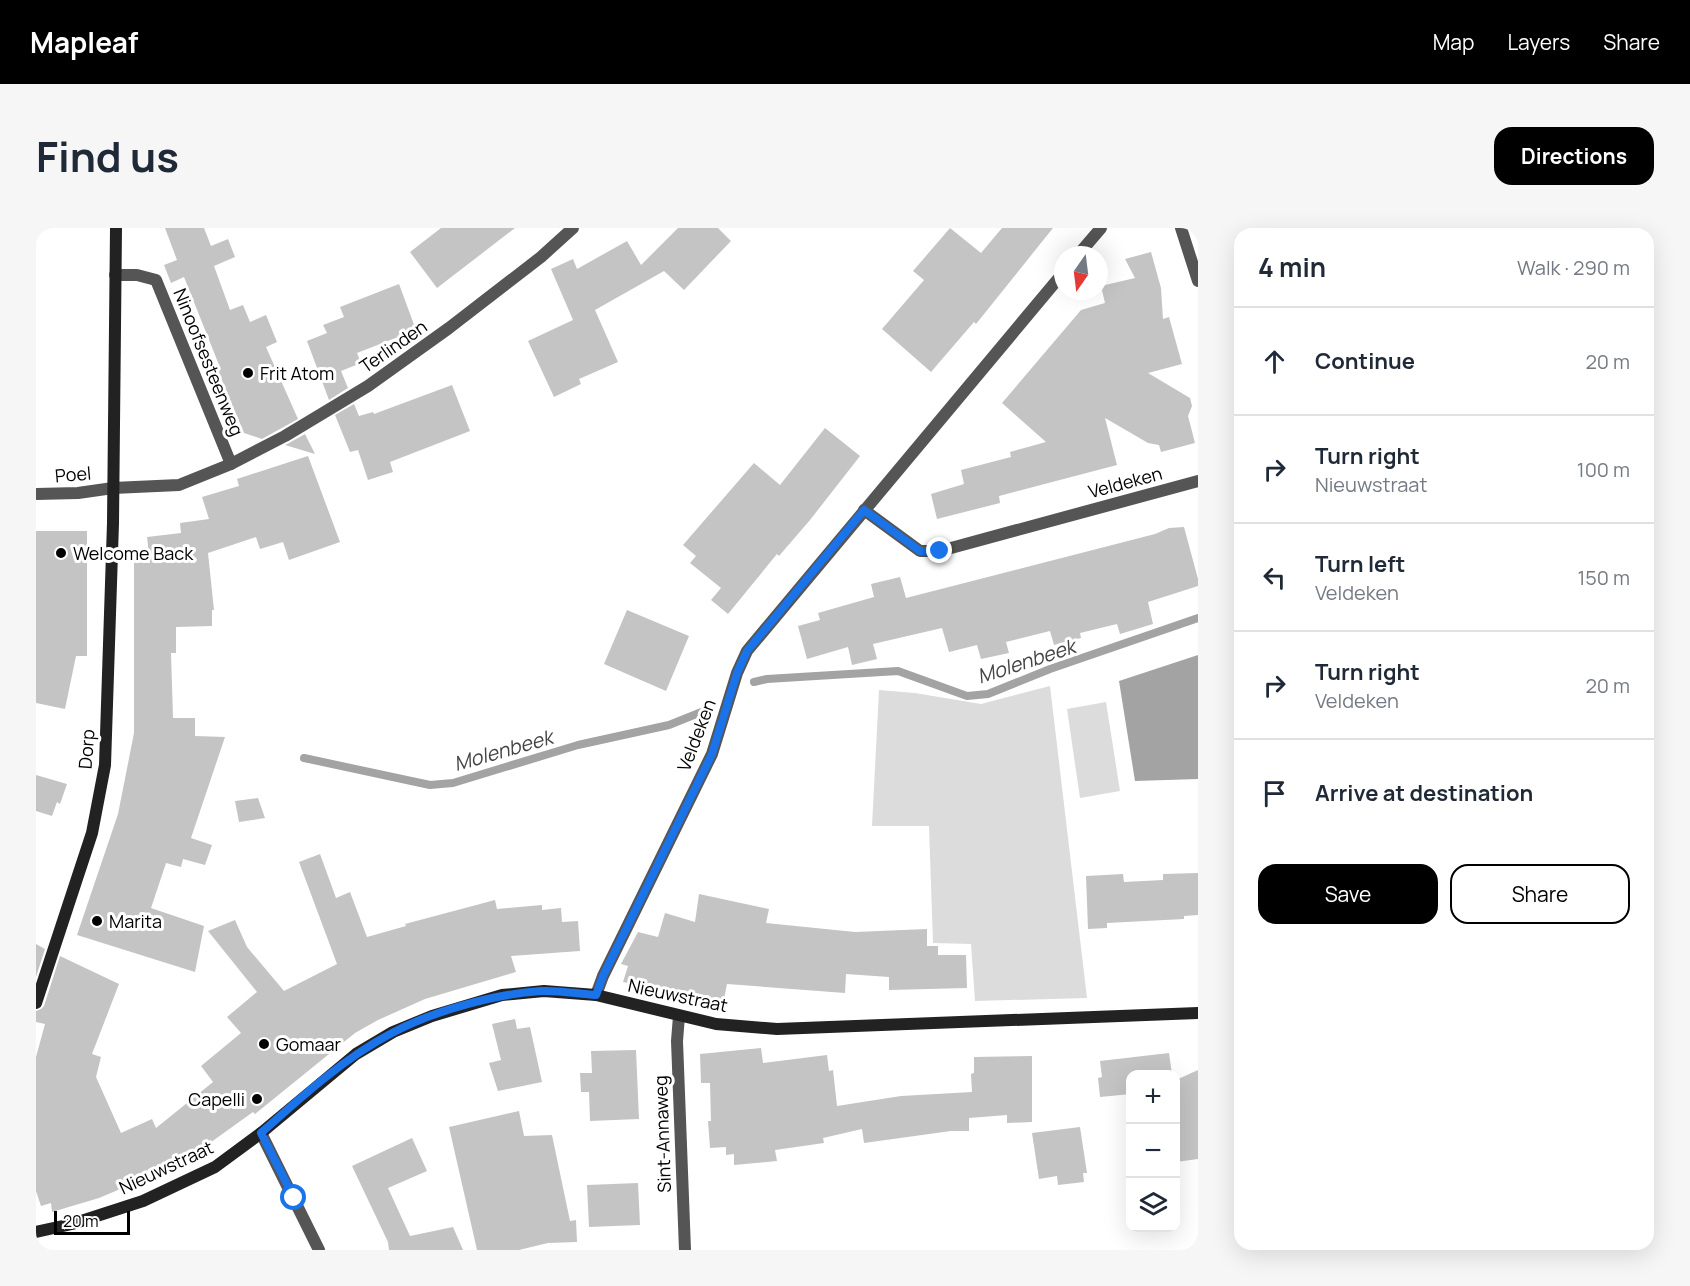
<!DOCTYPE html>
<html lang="en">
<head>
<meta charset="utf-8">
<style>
  :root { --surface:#fff; --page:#f6f6f7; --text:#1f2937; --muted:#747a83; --line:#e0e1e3; --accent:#000 }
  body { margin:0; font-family:Manrope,sans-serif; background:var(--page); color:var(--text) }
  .controls { position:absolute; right:18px; bottom:18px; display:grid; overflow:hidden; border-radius:12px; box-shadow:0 6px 24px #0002 }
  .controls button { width:54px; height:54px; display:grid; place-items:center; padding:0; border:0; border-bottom:2px solid var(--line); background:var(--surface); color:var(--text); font:30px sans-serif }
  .compass { position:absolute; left:1018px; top:18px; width:54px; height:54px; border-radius:50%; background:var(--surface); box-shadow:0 6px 24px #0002; rotate:194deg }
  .scale { position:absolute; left:18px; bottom:15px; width:76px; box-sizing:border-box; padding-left:6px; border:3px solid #000; border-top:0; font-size:16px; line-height:21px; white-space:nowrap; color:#000; -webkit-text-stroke:4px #fff; paint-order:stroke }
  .stop { position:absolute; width:18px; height:18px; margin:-14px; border:4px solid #1a73e8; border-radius:50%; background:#fff }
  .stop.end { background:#1a73e8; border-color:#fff; box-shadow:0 2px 6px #0008 }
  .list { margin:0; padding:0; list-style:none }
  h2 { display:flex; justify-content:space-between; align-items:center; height:78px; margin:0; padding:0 24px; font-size:26px }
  h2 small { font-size:20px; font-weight:400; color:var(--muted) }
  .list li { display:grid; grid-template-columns:39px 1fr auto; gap:18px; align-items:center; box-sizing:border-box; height:108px; padding:0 24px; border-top:2px solid var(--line) }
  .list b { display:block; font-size:22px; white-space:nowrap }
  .list p { margin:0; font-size:20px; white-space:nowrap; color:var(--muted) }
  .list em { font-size:20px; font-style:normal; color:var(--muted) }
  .actions { display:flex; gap:12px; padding:18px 24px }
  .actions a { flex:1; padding:14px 0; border:2px solid var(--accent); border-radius:18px; text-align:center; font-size:21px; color:var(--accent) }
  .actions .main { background:var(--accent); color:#fff }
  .icon { flex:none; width:33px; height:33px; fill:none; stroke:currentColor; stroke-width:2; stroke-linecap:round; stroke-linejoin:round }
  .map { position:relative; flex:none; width:1162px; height:1022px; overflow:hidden; border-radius:18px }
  header { display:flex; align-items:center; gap:36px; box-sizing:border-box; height:84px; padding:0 30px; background:var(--accent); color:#fff }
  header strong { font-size:28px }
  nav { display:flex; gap:33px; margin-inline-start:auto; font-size:21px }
  .intro { display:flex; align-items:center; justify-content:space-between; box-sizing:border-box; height:144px; padding:0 36px }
  h1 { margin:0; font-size:42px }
  .button { padding:15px 27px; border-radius:18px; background:var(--accent); color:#fff; font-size:21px; font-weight:700 }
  main { display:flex; gap:36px; padding:0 36px }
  aside { flex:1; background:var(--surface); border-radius:18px; box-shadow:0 6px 24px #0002 }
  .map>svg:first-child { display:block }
  .green { fill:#dcdcdc }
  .water { fill:#a3a3a3 }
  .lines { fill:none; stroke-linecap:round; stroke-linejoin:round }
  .stream { stroke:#a3a3a3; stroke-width:8 }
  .building { fill:#c4c4c4 }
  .lane { stroke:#555; stroke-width:12 }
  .street { stroke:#555; stroke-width:12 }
  .secondary { stroke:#222; stroke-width:12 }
  .route { stroke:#1a73e8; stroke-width:8 }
  .poi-dot { fill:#000; stroke:#fff; stroke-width:2 }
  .labels { text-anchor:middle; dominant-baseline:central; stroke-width:6; stroke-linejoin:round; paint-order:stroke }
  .street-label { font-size:18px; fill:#000; stroke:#fff }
  .poi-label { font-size:18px; fill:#000; stroke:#fff; text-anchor:start }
  .water-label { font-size:20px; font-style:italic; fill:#444; stroke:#fff }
</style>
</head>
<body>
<header>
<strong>Mapleaf</strong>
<nav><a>Map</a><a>Layers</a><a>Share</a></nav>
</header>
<div class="intro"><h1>Find us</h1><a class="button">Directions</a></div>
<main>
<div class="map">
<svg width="1162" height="1022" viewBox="0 0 1162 1022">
  <rect width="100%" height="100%" fill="#fff"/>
  <g class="green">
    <path d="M 1014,458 L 1051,770 L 939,773 L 935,716 L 897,715 L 893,598 L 836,598 L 843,462 L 879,465 L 945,476 Z"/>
    <path d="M 1070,474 L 1084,563 L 1044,570 L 1031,481 Z"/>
  </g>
  <path class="water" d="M 1162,427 L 1162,551 L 1099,553 L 1083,453 Z"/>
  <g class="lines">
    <g class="stream">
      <path d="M 718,454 L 731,451 L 862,443 L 931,468 L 952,466 L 1014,441 L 1162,390"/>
      <path d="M 268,530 L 394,557 L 417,555 L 542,517 L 633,497 L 673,481"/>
    </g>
  </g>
  <g class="building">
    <path d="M 129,0 L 168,0 L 175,18 L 192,11 L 199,29 L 178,38 L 194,82 L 207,77 L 214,94 L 230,87 L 241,114 L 230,119 L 262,191 L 226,211 L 208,205 L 180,138 L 183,137 L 148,49 L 135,55 L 128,37 L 141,32 Z"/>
    <path d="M 405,0 L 479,0 L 401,60 L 374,24 Z"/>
    <path d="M 642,0 L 682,0 L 695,13 L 648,62 L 628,43 L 559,82 L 582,134 L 543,151 L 545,156 L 518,169 L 492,113 L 537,92 L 515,41 L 537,31 L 541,41 L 591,13 L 605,37 Z"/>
    <path d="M 914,0 L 945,25 L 966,0 L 1017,0 L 940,96 L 938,94 L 895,144 L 846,101 L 888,52 L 877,43 Z"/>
    <path d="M 1115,24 L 1125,60 L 1127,91 L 1133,89 L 1146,136 L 1112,145 L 1154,170 L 1156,178 L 1152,188 L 1159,215 L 1125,224 L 1123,217 L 1112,215 L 1069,190 L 1081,237 L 963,268 L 964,275 L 901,291 L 895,266 L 928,256 L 925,242 L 975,229 L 974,224 L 1010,214 L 966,175 L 1045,82 L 1069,75 L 1065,58 L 1099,50 L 1089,31 Z"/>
    <path d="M 363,56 L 380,102 L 321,125 L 325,135 L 305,143 L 312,160 L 293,172 L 271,113 L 291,105 L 287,97 L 308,89 L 304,79 Z"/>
    <path d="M 416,157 L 434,203 L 354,234 L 357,244 L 332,252 L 322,222 L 314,224 L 299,187 L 318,176 L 323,188 L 337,184 L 338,186 Z"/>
    <path d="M 789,200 L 824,228 L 774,292 L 743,328 L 741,326 L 692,386 L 675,372 L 685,360 L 654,335 L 660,328 L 647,317 L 718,235 L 744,257 Z"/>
    <path d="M 269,206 L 279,226 L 249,217 L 253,215 Z"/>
    <path d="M 272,228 L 304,314 L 253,332 L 247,314 L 224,321 L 220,309 L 172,325 L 178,382 L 176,382 L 176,398 L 140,399 L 140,425 L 135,425 L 137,490 L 159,490 L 159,508 L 189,509 L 155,610 L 176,617 L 169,637 L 147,631 L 145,639 L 130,635 L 115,680 L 168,698 L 159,744 L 41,707 L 82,586 L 98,505 L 98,334 L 114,335 L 111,309 L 145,305 L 144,295 L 173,291 L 166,269 L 203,258 L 201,251 Z"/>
    <path d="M 1148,299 L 1162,351 L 1162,358 L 1112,374 L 1117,396 L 1084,406 L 1081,396 L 1044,405 L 1045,410 L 1018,417 L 1014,403 L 970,414 L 973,425 L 945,431 L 941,417 L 913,424 L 906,400 L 837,416 L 841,431 L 816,437 L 812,419 L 771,431 L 762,398 L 784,392 L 782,385 L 838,369 L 835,356 L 864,349 L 870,370 L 1119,306 L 1133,300 Z"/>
    <path d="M 0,303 L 51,303 L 51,428 L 40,428 L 29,481 L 0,475 Z"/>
    <path d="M 591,382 L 653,408 L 630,463 L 568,436 Z"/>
    <path d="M 0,547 L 31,556 L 24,576 L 21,574 L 16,588 L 0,583 Z"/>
    <path d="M 222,570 L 229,590 L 203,594 L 199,573 Z"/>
    <path d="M 284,626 L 300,670 L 314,664 L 331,709 L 370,698 L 369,696 L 459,672 L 461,681 L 506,677 L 506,682 L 525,680 L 526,694 L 542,693 L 544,723 L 475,728 L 480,744 L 389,771 L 342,792 L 319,805 L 219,886 L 217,884 L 146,935 L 63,970 L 16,984 L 15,975 L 5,978 L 0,963 L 0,829 L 9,796 L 0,794 L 0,783 L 5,781 L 8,778 L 24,728 L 83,756 L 56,826 L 65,829 L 60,849 L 85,905 L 116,891 L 120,900 L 177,854 L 165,838 L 205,805 L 191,789 L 221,764 L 172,703 L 199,692 L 211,719 L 248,763 L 301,736 L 263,634 Z"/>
    <path d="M 1162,645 L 1162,687 L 1148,688 L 1148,691 L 1071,695 L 1071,700 L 1052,701 L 1050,648 L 1087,646 L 1088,654 L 1127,652 L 1127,646 Z"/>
    <path d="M 663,666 L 733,681 L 730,695 L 819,704 L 891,701 L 891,718 L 902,718 L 902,727 L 930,727 L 931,760 L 853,762 L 853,749 L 810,746 L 809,765 L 691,756 L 687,776 L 587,754 L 592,738 L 585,736 L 602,704 L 622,709 L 629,685 L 659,694 Z"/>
    <path d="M 0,716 L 9,721 L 0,749 Z"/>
    <path d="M 479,791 L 481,801 L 494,799 L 506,854 L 462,863 L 453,835 L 465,832 L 456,796 Z"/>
    <path d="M 725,820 L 727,835 L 791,827 L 793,843 L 797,842 L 801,878 L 865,868 L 936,864 L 935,846 L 938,845 L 938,829 L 996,828 L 996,894 L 971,895 L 971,887 L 933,890 L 933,903 L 915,903 L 828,915 L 826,901 L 787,910 L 788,915 L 739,922 L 741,933 L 698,937 L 698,926 L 690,927 L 690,919 L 674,920 L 672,893 L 675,893 L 674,855 L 665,855 L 664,826 Z"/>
    <path d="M 600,822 L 603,891 L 554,893 L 553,864 L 545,864 L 544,845 L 556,845 L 555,823 Z"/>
    <path d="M 1133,825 L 1136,846 L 1095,846 L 1095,866 L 1064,869 L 1062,850 L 1066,849 L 1064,833 Z"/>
    <path d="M 1162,842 L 1162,931 L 1140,934 L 1140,852 Z"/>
    <path d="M 483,883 L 488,908 L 516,907 L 534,993 L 540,992 L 541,1014 L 512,1015 L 483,1022 L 441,1022 L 413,899 Z"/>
    <path d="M 1044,899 L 1051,945 L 1047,945 L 1048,954 L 1022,957 L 1021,948 L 1003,951 L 996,905 Z"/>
    <path d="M 376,910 L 391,943 L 352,960 L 374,1008 L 417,999 L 427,1022 L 353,1022 L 352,1014 L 316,938 Z"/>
    <path d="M 602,955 L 604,997 L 553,999 L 551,957 Z"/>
  </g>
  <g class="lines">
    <path class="lane" d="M 225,905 L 283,1022"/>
    <g class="street">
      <path d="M 1145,0 L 1162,53"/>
      <path d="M 1042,27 L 1065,0"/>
      <path d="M 79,47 L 101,47 L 120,52 L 195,236"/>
      <path d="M 0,266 L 42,265 L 77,260 L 143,257 L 195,236 L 249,208 L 332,158 L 413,100 L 505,29 L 537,0"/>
      <path d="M 828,282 L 884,323 L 904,323 L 1162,253"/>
      <path d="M 560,767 L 567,748 L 676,526 L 701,445 L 711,423 L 1027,45"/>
      <path d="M 643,788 L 641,813 L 649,1022"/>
    </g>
    <g class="secondary">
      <path d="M 0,775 L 56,605 L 69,537 L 77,295 L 80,0"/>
      <path d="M 0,1004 L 36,996 L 107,973 L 179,939 L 225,905 L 320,826 L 357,804 L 396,788 L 466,767 L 508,763 L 560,767 L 680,796 L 741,801 L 1162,785"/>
    </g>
  </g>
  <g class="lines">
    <path class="route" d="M 258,970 L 225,905 C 265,869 308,830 356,805 C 397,783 459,766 505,763 C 523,762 542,766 560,767 L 567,748 L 676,526 L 701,445 L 711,423 L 828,282 L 884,323 L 904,323"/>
  </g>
  <g class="poi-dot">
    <circle cx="212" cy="145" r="6"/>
    <circle cx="25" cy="325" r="6"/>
    <circle cx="61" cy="693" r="6"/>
    <circle cx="228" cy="816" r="6"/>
    <circle cx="221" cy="871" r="6"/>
  </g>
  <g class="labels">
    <g class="street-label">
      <text transform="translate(357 118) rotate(-35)">Terlinden</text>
      <text transform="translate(173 134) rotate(68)">Ninoofsesteenweg</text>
      <text transform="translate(37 246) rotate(-5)">Poel</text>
      <text transform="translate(1089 254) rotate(-15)">Veldeken</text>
      <text transform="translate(660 507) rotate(-69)">Veldeken</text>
      <text transform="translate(50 521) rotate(-86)">Dorp</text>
      <text transform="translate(642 767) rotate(12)">Nieuwstraat</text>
      <text transform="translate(626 906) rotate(-92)">Sint-Annaweg</text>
      <text transform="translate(130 939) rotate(-25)">Nieuwstraat</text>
    </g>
    <g class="poi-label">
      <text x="224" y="145">Frit Atom</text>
      <text x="37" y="325">Welcome Back</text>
      <text x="73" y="693">Marita</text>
      <text x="240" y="816">Gomaar</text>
      <text x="209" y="871" text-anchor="end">Capelli</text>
    </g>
    <g class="water-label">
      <text transform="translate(990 433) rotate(-18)">Molenbeek</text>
      <text transform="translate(467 522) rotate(-16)">Molenbeek</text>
    </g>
  </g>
</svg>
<div class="controls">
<button>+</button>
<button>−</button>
<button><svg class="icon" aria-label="layers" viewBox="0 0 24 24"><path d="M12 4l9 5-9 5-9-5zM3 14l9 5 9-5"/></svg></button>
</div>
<svg class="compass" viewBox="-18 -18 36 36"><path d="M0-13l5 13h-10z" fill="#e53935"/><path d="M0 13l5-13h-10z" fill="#747a83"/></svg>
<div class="scale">20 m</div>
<div class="stop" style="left:258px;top:970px"></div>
<div class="stop end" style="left:904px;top:323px"></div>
</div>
<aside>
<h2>4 min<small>Walk · 290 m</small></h2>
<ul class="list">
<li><svg class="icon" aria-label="ahead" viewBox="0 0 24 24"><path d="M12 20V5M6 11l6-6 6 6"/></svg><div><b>Continue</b></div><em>20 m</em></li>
<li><svg class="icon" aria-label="right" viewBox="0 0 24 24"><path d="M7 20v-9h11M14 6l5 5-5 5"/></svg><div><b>Turn right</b><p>Nieuwstraat</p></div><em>100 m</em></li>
<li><svg class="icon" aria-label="left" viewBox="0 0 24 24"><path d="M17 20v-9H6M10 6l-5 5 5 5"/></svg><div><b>Turn left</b><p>Veldeken</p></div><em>150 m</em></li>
<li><svg class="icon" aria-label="right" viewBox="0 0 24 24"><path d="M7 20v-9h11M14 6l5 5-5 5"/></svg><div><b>Turn right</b><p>Veldeken</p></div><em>20 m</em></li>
<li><svg class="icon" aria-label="arrive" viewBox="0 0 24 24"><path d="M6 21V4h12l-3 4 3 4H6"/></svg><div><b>Arrive at destination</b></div></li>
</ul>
<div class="actions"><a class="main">Save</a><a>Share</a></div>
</aside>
</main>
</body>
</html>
